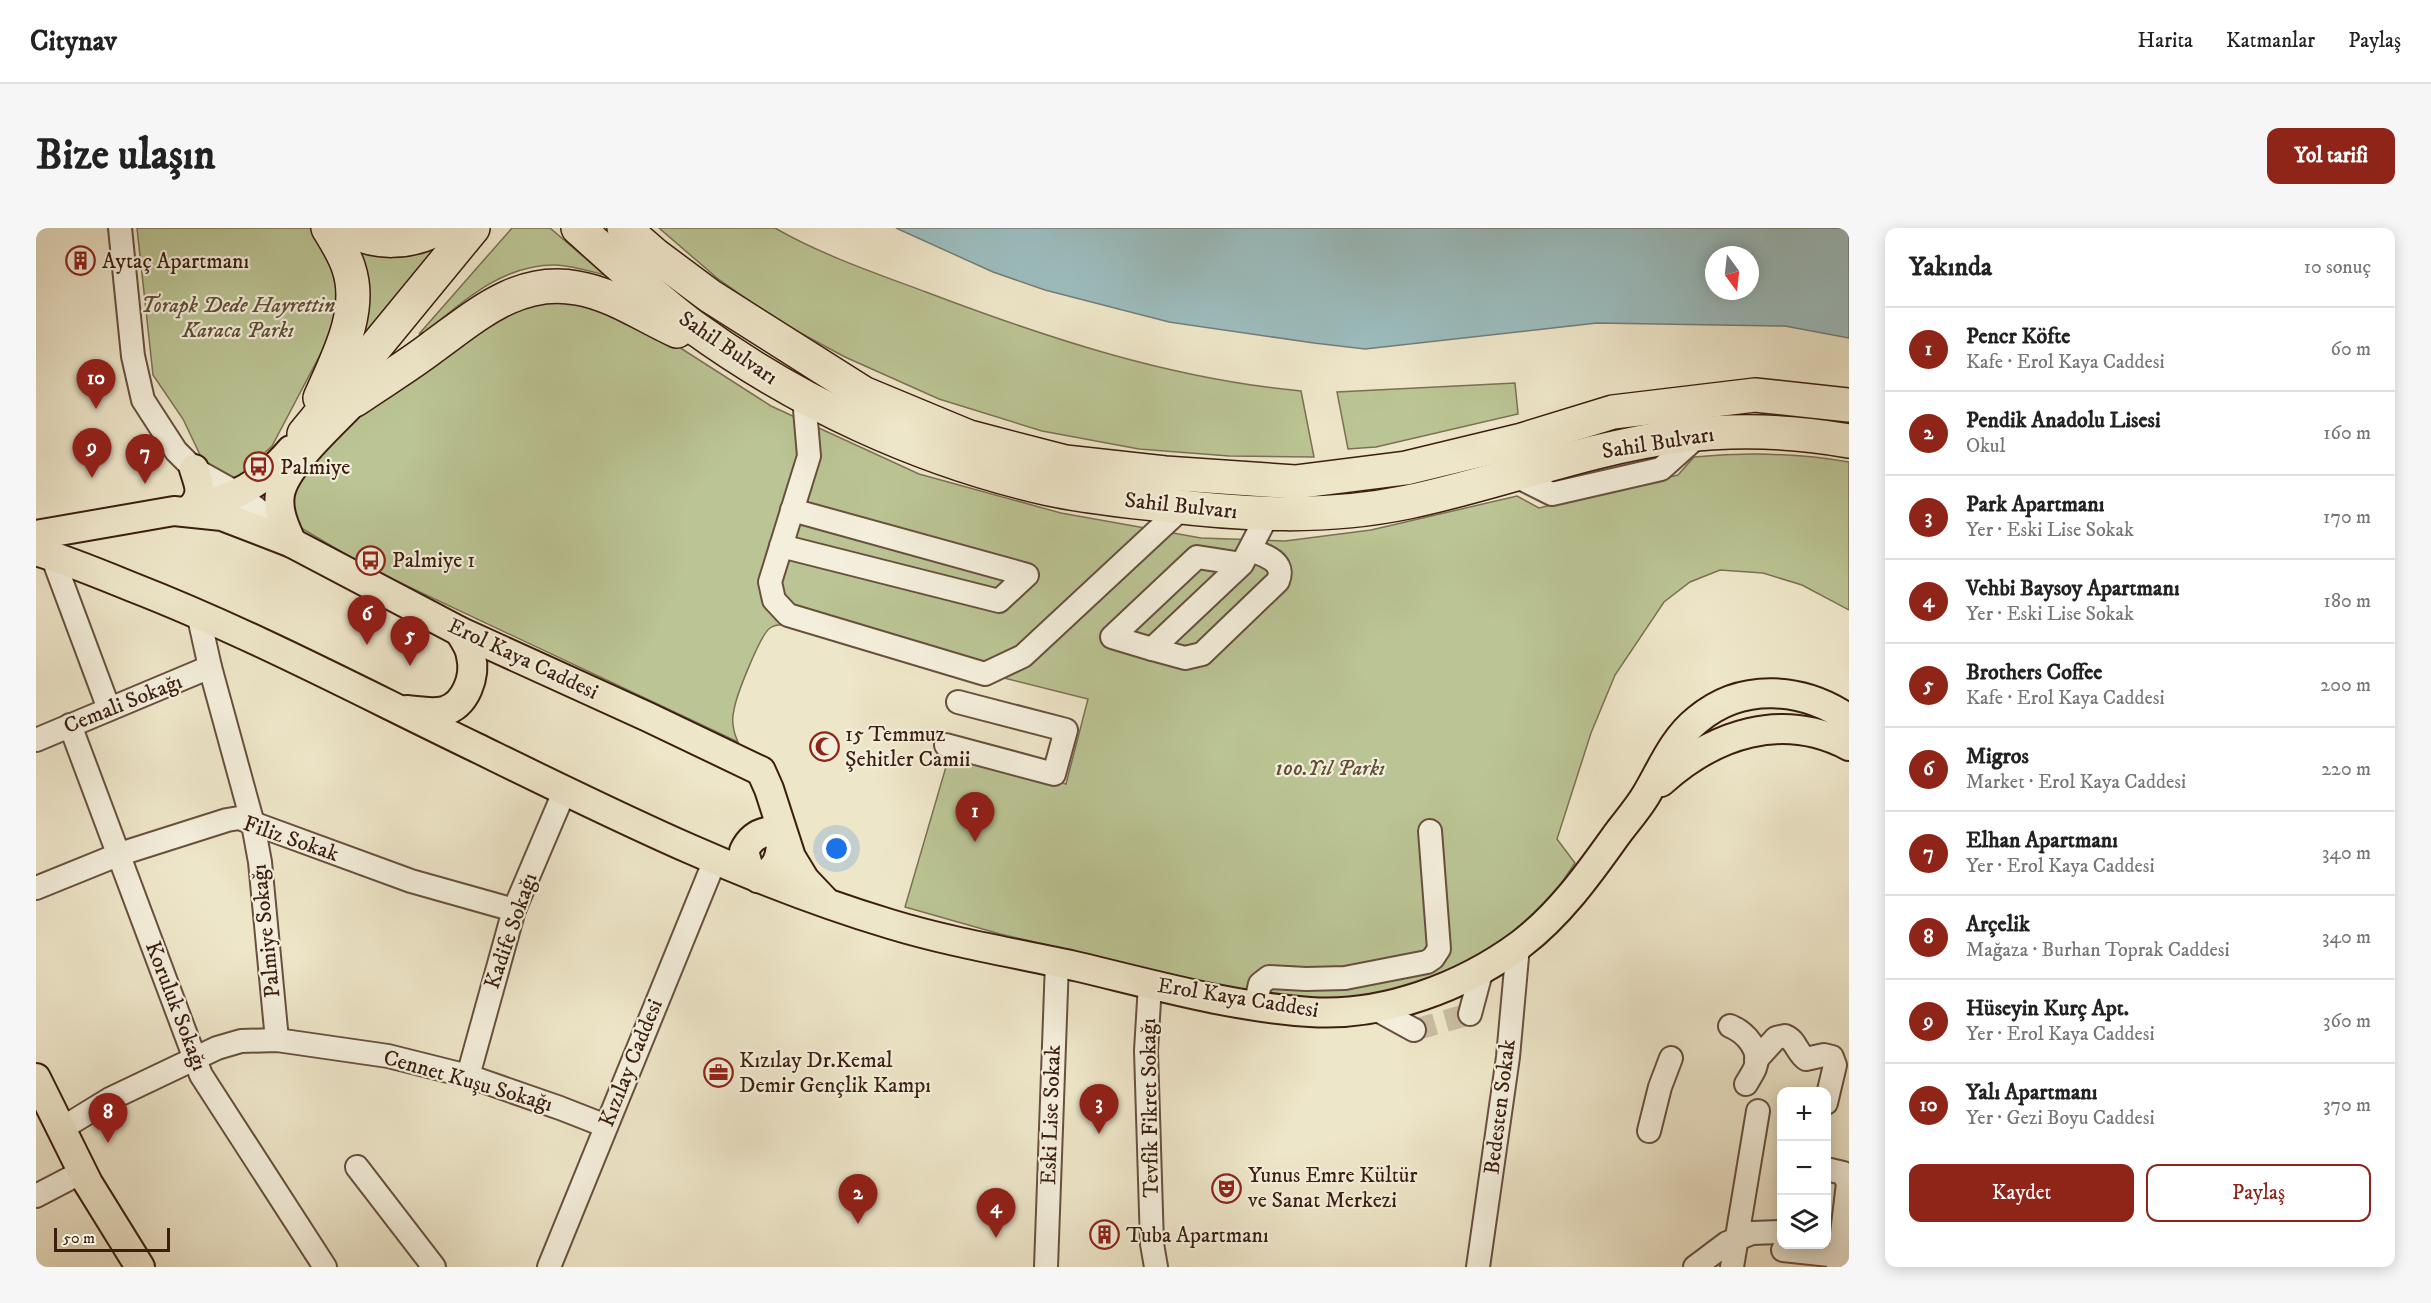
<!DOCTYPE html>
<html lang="tr">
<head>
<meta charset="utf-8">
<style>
  :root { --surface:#fff; --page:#f6f6f6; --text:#222; --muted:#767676; --line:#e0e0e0; --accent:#8f2418 }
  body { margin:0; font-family:"IM FELL DW Pica",serif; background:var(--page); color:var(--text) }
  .controls { position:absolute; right:18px; bottom:18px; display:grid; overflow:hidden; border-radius:12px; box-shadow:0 3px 15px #0003 }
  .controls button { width:54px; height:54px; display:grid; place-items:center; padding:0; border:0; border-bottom:2px solid var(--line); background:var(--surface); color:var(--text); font:30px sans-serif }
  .compass { position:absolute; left:1669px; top:18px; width:54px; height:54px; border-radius:50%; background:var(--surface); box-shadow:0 3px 15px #0003; rotate:165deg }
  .scale { position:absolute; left:18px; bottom:15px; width:116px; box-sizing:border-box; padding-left:6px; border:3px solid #3b1e10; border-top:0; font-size:16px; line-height:21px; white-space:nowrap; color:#3b1e10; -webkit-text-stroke:4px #f4efdc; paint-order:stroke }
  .you { position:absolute; left:801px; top:621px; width:21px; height:21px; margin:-15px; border:4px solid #fff; border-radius:50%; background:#1a73e8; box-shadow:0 0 0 9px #1a73e833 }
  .badge { display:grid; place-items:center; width:39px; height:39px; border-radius:50%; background:var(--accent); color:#fff; font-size:20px; font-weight:700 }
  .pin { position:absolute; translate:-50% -50px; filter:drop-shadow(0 2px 3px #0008) }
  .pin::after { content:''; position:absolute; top:32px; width:21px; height:18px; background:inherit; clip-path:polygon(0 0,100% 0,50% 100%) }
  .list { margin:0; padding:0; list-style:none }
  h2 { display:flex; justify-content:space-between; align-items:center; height:78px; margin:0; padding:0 24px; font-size:26px }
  h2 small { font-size:20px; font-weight:400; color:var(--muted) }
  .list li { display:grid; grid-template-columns:39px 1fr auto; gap:18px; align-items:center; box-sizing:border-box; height:84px; padding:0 24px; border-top:2px solid var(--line) }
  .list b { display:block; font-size:22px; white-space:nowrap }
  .list p { margin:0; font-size:20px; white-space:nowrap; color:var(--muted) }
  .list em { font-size:20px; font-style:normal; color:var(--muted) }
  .actions { display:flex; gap:12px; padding:18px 24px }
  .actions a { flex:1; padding:14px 0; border:2px solid var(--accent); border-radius:12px; text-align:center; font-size:21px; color:var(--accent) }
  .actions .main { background:var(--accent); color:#fff }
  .icon { flex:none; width:33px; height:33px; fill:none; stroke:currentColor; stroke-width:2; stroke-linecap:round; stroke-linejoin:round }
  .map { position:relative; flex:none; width:1813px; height:1039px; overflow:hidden; border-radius:12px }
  header { display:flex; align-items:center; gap:36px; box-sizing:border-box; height:84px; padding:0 30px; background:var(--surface); border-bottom:2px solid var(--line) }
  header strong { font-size:28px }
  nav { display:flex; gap:33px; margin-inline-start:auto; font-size:21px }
  .intro { display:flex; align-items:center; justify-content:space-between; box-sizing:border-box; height:144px; padding:0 36px }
  h1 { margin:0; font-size:42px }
  .button { padding:15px 27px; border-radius:12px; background:var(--accent); color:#fff; font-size:21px; font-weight:700 }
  main { display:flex; gap:36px; padding:0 36px }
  aside { flex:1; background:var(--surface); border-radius:12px; box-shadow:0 3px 15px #0003 }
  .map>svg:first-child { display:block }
  .green { fill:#bbc494; stroke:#7b7152; stroke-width:1.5 }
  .water { fill:#9cbdbe; stroke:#757d78; stroke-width:1.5; fill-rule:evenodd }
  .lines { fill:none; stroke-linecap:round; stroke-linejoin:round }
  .minor-tunnel { stroke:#cabea4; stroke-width:22; stroke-dasharray:22 11; stroke-linecap:butt }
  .minor-casing { stroke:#68503e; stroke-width:26 }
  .major-casing { stroke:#3b1e10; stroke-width:32 }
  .highway-casing { stroke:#3b1e10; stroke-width:36 }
  .minor { stroke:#f4efdc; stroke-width:22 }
  .major { stroke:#eee6c9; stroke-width:28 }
  .highway { stroke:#eee6c9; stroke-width:33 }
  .labels { text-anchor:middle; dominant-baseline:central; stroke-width:4.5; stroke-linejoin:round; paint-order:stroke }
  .poi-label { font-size:22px; fill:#3b1e10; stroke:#f4efdc; text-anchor:start }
  .park-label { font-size:22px; font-style:italic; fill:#615038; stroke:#f4efdc }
  .street-label { font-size:22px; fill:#3b1e10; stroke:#f4efdc }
</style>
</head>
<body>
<header>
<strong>Citynav</strong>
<nav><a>Harita</a><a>Katmanlar</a><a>Paylaş</a></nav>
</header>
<div class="intro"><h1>Bize ulaşın</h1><a class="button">Yol tarifi</a></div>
<main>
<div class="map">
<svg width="1813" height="1039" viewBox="0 0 1813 1039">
  <rect width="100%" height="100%" fill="#eee6c9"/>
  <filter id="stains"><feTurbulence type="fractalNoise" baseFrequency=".00333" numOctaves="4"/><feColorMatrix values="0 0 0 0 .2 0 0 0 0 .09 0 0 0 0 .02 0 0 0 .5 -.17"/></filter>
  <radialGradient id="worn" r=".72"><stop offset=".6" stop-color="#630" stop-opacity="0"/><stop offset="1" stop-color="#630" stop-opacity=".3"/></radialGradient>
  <g class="green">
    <path d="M 101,0 L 274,0 L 298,38 L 305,87 L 236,218 L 206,246 L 197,251 L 178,256 L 147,191 L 117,147 Z"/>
    <path d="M 476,0 L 514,0 L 569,47 C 553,43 537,38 520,37 C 468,36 428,72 391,103 L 383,106 Z"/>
    <path d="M 623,0 L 739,0 C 786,27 839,45 890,64 C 1011,110 1135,151 1265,163 L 1278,229 L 1193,228 L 1103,221 L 1006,203 L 903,171 L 809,129 L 742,93 L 681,50 Z"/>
    <path d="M 411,14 L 332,108 L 308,128 L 317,20 Z"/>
    <path d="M 503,61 L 604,94 L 735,178 L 883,246 L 1025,285 L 1165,310 L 1249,313 L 1335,302 L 1481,268 L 1503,280 L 1642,247 L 1658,229 C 1711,224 1761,225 1813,234 L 1813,382 L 1766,357 L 1727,345 L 1684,342 L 1654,354 L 1628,374 L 1579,447 L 1555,505 L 1521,611 L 1539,635 L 1520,663 L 1498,689 L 1469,713 L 1436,732 L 1372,760 L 1301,773 L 1211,764 L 964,706 L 869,679 L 914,525 L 1030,556 L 1052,471 L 780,403 C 768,401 745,392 734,400 C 724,407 700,468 698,482 C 695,493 697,503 702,514 L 333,340 L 265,300 L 257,293 L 249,272 L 282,212 Z"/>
    <path d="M 1479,155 L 1482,186 L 1340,219 L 1312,221 L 1301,164 Z"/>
  </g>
  <path class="water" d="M 860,0 L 1813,0 L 1813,110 L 1749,98 L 1561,95 L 1329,121 L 1278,115 L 1133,94 L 1009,62 L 957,44 ZM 1678,27 L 1714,27 L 1714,63 L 1678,63 Z"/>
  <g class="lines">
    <path class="minor-tunnel" d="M 1378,802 L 1434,786"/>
    <defs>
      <g id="minor">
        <path d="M 84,0 L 97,128 L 107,172 L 140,223 L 158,241 L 201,265 L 225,284 L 253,312"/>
        <path d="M 768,170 L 773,228 L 734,354 L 738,372 L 752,387 L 949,446 L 987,428 L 1146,280"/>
        <path d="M 1478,247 L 1516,266 L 1625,241 L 1664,206"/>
        <path d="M 745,318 L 963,373 L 991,347 L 756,282"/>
        <path d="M 16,328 L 73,481"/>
        <path d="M 1206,336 L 1161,329 L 1076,409 L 1116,421 L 1206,336 L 1232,286"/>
        <path d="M 162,385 L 174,439 L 217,596 L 224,634 L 241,812"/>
        <path d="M 1116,421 L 1149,430 L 1166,426 L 1242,353 C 1250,333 1228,327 1214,322"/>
        <path d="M 34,497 L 165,847 L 289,1039"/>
        <path d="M 0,512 L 174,439"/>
        <path d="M 910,517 L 1018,546 L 1030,502 L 922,474"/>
        <path d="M 0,660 L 84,626 L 191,592 L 203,590 L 375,653 L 478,682"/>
        <path d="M 1114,756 L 1110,823 L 1116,1016 L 1120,1039"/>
        <path d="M 1219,778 L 1224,756 L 1233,749 L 1270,751 L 1309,750 L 1391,734 L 1397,730 L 1403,721 L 1394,603"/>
        <path d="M 1338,780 L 1378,802"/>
        <path d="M 1434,786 L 1446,741"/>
        <path d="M 1694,798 C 1709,804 1726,822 1719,840 C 1717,845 1713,851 1710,856"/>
        <path d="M 1720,832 L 1740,810 L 1749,808 C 1760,812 1761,825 1770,831 L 1788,827 L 1796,829 L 1799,837 L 1790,875"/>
        <path d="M 432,848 L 478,682 L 529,562"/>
        <path d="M 25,901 L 74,871 L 181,820 L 205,813 L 241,812 L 352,828 L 432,848 L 524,880 L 570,898"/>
        <path d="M 1613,903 L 1624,859 L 1635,830"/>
        <path d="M 321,939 L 398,1039"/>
        <path d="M 1790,941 L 1807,945 L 1812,955 L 1802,1039"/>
        <path d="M 0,968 L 46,944"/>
        <path d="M 1747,1022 L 1803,1028"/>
        <path d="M 513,1039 L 679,632"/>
        <path d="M 1010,1039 L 1021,734"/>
        <path d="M 1442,1039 L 1472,829 L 1482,718"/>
        <path d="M 1659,1039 L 1691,1015 L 1716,1005 L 1746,1004"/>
        <path d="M 1696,1039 L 1722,883"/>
      </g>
      <g id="major">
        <path d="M 155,280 C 198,271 226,256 255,222"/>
        <path d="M 156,280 C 168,265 163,257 158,241"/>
        <path d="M 0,307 L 138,283 L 186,288 L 256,315 L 423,403 L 612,489 L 725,543 L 733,561 L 755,629 L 769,652 L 788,672"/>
        <path d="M 256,315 C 249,300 241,283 244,266 C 249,237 298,195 319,172"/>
        <path d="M 0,323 C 33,333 64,346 96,359 C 214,405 325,464 439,519 C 574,585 710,653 854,696 C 916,715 980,725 1043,739 C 1119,757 1196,779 1274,784 C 1347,789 1427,759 1485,716 C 1523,687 1552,647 1579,609 C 1589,595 1601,582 1610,567 C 1625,542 1637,511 1661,492 C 1706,454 1767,459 1813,491"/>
        <path d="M 371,482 C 383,483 396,486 408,483 C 430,477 440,448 435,428 C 434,419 428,411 423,403"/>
        <path d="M 1625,554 C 1678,506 1746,483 1813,518"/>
        <path d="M 737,603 L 746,606 C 745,627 743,642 722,650 L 713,641 L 708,623 C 714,610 723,604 737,603 Z"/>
        <path d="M 0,850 L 52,955 L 104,1039"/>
      </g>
      <g id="highway">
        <path d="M 309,0 C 340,17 373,16 403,0"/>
        <path d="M 542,0 C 579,33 616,68 656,98 C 762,175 884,232 1013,261 C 1051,269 1089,273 1128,277 C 1210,287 1291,291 1372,274 C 1463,255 1551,220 1643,208 C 1700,201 1757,203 1813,213"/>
        <path d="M 588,0 L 619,27 L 674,68 L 827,165 L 933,209 L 1029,234 L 1129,245 L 1259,254 L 1370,240 L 1486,212 L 1577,184 L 1719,167 L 1813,177"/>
        <path d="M 284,170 C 301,131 327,84 313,41 C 309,27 300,13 292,0"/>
        <path d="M 319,172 C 345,154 372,138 398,118 C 441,87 483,49 541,60 C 577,66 608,88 641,103"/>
        <path d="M 268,206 L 437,0"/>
      </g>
    </defs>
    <use href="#minor" class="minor-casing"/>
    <use href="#major" class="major-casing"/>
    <use href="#highway" class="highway-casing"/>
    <use href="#minor" class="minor"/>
    <use href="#major" class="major"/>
    <use href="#highway" class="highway"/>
  </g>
  <defs>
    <symbol id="building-ring" viewBox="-11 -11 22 22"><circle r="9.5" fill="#f4efdc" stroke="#8f2418" stroke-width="1.5"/><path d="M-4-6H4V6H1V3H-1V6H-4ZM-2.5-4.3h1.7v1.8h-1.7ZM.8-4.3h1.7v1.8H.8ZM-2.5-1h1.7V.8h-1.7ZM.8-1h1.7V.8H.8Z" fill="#8f2418"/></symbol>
    <symbol id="bus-ring" viewBox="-11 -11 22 22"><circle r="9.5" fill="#f4efdc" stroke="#8f2418" stroke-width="1.5"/><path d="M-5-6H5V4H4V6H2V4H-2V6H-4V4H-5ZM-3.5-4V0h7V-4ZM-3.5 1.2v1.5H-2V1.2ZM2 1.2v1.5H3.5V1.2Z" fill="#8f2418"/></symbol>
    <symbol id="mosque-ring" viewBox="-11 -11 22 22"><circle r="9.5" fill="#f4efdc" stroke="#8f2418" stroke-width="1.5"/><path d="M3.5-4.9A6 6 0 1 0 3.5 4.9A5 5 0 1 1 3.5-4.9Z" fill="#8f2418"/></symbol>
    <symbol id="office-ring" viewBox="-11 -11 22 22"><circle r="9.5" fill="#f4efdc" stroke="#8f2418" stroke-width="1.5"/><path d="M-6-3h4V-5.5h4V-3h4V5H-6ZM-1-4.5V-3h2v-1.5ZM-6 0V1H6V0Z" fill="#8f2418"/></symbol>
    <symbol id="theatre-ring" viewBox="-11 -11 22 22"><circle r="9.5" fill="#f4efdc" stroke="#8f2418" stroke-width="1.5"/><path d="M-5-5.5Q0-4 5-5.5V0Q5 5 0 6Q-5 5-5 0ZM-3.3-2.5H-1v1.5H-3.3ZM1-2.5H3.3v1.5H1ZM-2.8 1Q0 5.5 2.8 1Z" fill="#8f2418"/></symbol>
  </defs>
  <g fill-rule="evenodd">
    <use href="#building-ring" x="28" y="16" width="33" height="33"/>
    <use href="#bus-ring" x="206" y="222" width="33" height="33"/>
    <use href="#bus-ring" x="318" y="316" width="33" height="33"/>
    <use href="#mosque-ring" x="772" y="502" width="33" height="33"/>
    <use href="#office-ring" x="666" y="828" width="33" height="33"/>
    <use href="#theatre-ring" x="1174" y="944" width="33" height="33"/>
    <use href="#building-ring" x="1052" y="990" width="33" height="33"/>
  </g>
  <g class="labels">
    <g class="poi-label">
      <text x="66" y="33">Aytaç Apartmanı</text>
      <text x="244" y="239">Palmiye</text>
      <text x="356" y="332">Palmiye 1</text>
      <text x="809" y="506">15 Temmuz<tspan x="809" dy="25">Şehitler Camii</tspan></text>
      <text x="703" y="832">Kızılay Dr.Kemal<tspan x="703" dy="25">Demir Gençlik Kampı</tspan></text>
      <text x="1212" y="947">Yunus Emre Kültür<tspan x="1212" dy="25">ve Sanat Merkezi</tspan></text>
      <text x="1090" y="1007">Tuba Apartmanı</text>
    </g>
    <g class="park-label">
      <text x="202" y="77">Torapk Dede Hayrettin<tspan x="202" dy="25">Karaca Parkı</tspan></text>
      <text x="1294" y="540">100.Yıl Parkı</text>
    </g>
    <g class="street-label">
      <text transform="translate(692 120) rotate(34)">Sahil Bulvarı</text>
      <text transform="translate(1622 215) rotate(-9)">Sahil Bulvarı</text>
      <text transform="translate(1145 278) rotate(6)">Sahil Bulvarı</text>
      <text transform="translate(487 431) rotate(25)">Erol Kaya Caddesi</text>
      <text transform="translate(87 476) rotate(-22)">Cemali Sokağı</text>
      <text transform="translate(255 611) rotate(19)">Filiz Sokak</text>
      <text transform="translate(230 703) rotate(-96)">Palmiye Sokağı</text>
      <text transform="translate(475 703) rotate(-71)">Kadife Sokağı</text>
      <text transform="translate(1202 770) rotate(9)">Erol Kaya Caddesi</text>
      <text transform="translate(140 778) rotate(69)">Koruluk Sokağı</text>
      <text transform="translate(595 835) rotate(-68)">Kızılay Caddesi</text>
      <text transform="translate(432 853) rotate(16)">Cennet Kuşu Sokağı</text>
      <text transform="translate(1464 879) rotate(-83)">Bedesten Sokak</text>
      <text transform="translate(1114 880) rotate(-91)">Tevfik Fikret Sokağı</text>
      <text transform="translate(1015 887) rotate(-88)">Eski Lise Sokak</text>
    </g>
  </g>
  <rect width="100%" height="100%" filter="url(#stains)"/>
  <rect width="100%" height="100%" fill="url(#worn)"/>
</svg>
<div class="controls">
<button>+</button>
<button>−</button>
<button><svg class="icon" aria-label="layers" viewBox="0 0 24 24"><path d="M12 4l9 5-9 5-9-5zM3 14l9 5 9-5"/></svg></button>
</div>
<svg class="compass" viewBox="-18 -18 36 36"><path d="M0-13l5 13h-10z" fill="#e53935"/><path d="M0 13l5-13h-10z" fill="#767676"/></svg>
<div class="scale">50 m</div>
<div class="you"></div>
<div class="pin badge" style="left:939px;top:614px">1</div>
<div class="pin badge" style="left:822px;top:996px">2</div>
<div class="pin badge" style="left:1063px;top:906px">3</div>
<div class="pin badge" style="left:960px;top:1010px">4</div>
<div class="pin badge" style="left:374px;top:438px">5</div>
<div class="pin badge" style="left:331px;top:417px">6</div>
<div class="pin badge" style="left:109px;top:256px">7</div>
<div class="pin badge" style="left:72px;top:915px">8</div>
<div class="pin badge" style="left:56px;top:250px">9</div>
<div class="pin badge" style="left:60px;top:181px">10</div>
</div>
<aside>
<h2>Yakında<small>10 sonuç</small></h2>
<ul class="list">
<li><span class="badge">1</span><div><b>Pencr Köfte</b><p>Kafe · Erol Kaya Caddesi</p></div><em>60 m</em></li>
<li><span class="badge">2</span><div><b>Pendik Anadolu Lisesi</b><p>Okul</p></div><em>160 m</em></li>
<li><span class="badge">3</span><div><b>Park Apartmanı</b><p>Yer · Eski Lise Sokak</p></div><em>170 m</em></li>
<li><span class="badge">4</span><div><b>Vehbi Baysoy Apartmanı</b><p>Yer · Eski Lise Sokak</p></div><em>180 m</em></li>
<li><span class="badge">5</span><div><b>Brothers Coffee</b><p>Kafe · Erol Kaya Caddesi</p></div><em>200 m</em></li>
<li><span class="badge">6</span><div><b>Migros</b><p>Market · Erol Kaya Caddesi</p></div><em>220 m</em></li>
<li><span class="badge">7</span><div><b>Elhan Apartmanı</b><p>Yer · Erol Kaya Caddesi</p></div><em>340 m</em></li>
<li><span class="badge">8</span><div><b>Arçelik</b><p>Mağaza · Burhan Toprak Caddesi</p></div><em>340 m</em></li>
<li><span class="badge">9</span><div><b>Hüseyin Kurç Apt.</b><p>Yer · Erol Kaya Caddesi</p></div><em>360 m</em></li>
<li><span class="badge">10</span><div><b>Yalı Apartmanı</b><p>Yer · Gezi Boyu Caddesi</p></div><em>370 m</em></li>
</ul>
<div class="actions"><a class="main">Kaydet</a><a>Paylaş</a></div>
</aside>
</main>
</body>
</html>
